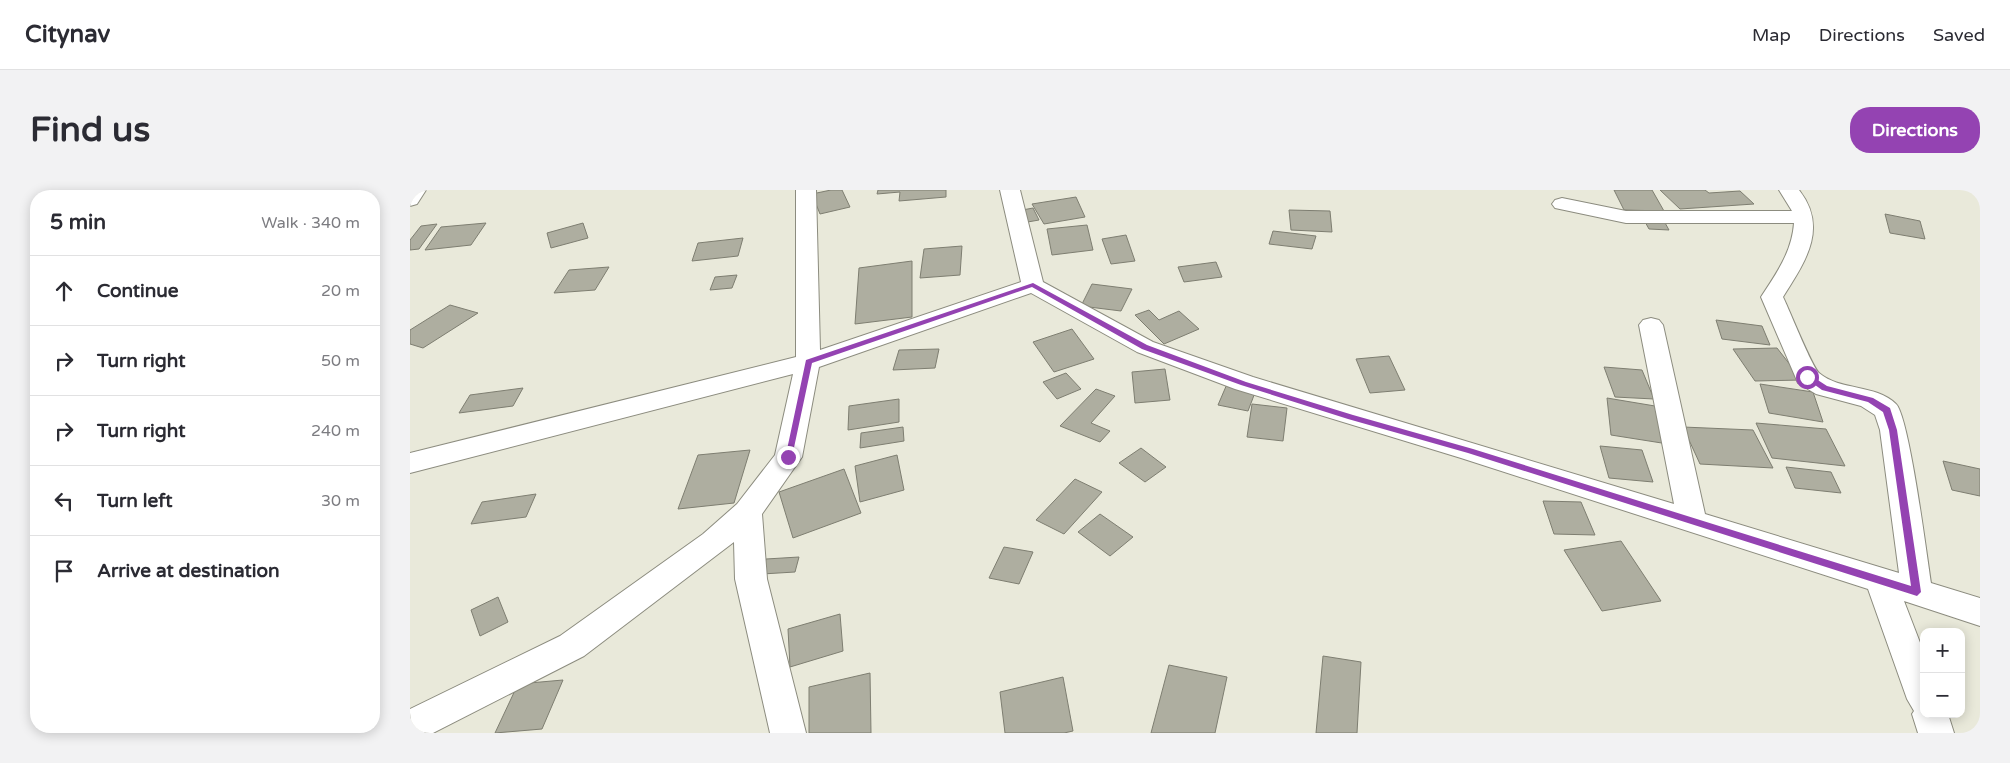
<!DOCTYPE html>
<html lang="en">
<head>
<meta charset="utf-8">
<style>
  :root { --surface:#fff; --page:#f2f2f3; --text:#2b2b33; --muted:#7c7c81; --line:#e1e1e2; --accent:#9443b2 }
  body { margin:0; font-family:"Varela Round",sans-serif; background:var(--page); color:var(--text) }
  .controls { position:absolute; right:15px; bottom:15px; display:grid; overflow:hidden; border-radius:10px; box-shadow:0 2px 12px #0003 }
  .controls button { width:45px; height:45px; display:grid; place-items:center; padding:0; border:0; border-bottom:1px solid var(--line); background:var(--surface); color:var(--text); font:25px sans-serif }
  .stop { position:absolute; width:15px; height:15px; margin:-11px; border:4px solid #9443b2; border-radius:50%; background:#fff }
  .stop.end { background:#9443b2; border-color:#fff; box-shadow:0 1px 5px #0008 }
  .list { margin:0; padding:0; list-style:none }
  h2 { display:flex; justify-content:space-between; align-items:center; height:65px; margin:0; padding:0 20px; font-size:21px }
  h2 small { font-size:16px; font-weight:400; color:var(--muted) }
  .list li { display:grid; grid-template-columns:32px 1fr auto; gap:15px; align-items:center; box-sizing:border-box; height:70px; padding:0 20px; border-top:1px solid var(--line) }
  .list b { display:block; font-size:19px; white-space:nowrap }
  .list em { font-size:16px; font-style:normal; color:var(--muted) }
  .icon { flex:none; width:28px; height:28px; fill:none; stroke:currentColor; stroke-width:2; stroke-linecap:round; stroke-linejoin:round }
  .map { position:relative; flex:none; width:1570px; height:543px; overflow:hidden; border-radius:20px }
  header { display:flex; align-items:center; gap:30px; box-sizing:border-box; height:70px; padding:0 25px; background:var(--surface); border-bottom:1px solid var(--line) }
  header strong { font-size:24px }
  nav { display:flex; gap:28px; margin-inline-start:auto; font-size:18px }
  .intro { display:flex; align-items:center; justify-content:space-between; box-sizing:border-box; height:120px; padding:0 30px }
  h1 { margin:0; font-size:35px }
  .button { padding:12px 22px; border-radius:20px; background:var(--accent); color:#fff; font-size:18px; font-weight:700 }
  main { display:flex; gap:30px; padding:0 30px }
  aside { flex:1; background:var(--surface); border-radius:20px; box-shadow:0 2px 12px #0003 }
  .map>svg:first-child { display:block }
  .building { fill:#aeaea0; stroke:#7e7e71 }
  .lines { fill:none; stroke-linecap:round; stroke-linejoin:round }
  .minor-casing { stroke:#8c8c7f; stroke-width:2 }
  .minor { fill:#fff; fill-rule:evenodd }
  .route { fill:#9443b2 }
</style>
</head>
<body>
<header>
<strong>Citynav</strong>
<nav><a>Map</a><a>Directions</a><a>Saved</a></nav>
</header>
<div class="intro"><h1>Find us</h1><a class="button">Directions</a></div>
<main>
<aside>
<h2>5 min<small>Walk · 340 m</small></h2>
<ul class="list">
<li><svg class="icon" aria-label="ahead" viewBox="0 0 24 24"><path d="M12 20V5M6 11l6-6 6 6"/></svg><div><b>Continue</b></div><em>20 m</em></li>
<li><svg class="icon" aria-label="right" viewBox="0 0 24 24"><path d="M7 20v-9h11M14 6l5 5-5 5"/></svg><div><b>Turn right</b></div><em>50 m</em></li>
<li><svg class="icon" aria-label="right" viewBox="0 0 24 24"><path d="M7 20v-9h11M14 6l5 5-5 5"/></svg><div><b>Turn right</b></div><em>240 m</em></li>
<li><svg class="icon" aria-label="left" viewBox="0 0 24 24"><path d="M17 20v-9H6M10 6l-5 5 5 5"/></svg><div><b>Turn left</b></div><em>30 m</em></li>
<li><svg class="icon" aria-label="arrive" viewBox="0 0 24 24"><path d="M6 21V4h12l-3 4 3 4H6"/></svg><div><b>Arrive at destination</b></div></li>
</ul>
</aside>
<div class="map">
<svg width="1570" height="543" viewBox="0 0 1570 543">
  <rect width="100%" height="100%" fill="#e9e9da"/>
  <g class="building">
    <path d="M 421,0 L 432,0 L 440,17 L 410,24 L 402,4 Z"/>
    <path d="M 468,0 L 536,0 L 536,7 L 489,11 L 490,2 L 467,4 Z"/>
    <path d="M 1204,0 L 1242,0 L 1254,21 L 1214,20 Z"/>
    <path d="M 1250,0 L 1295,0 L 1299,3 L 1330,1 L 1344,14 L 1270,19 Z"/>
    <path d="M 666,7 L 675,27 L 634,34 L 622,14 Z"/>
    <path d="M 623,18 L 629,30 L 612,33 L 607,21 Z"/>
    <path d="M 879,20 L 920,21 L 922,42 L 881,40 Z"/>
    <path d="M 1475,24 L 1510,31 L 1515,49 L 1480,43 Z"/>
    <path d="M 1234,30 L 1254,31 L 1259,40 L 1239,39 Z"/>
    <path d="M 76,33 L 61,55 L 15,60 L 31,37 Z"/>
    <path d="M 173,33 L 178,48 L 141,58 L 137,43 Z"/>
    <path d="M 27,34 L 9,59 L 0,60 L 0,50 L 11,36 Z"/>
    <path d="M 677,35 L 683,60 L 642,65 L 637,39 Z"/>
    <path d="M 863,41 L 906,46 L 902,59 L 859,54 Z"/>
    <path d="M 716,45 L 725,71 L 701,74 L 692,49 Z"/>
    <path d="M 333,48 L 328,66 L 282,71 L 288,53 Z"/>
    <path d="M 552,56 L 550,85 L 510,88 L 514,59 Z"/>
    <path d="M 502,71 L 502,127 L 445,134 L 449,78 Z"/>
    <path d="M 806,72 L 812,87 L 774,92 L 768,77 Z"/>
    <path d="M 199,77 L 185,100 L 144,103 L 159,80 Z"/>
    <path d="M 327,85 L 322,98 L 300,100 L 305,87 Z"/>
    <path d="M 682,94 L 722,99 L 711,121 L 671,116 Z"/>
    <path d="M 40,115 L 68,123 L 13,158 L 0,154 L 0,140 Z"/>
    <path d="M 739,120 L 749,130 L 769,121 L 789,139 L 754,154 L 725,125 Z"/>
    <path d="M 1306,130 L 1352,136 L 1360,155 L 1312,149 Z"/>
    <path d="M 662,139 L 684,169 L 644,182 L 623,152 Z"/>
    <path d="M 1367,158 L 1392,190 L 1345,191 L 1323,159 Z"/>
    <path d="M 529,159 L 525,178 L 483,180 L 489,160 Z"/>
    <path d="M 979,166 L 995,200 L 960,203 L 946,169 Z"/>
    <path d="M 1194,177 L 1232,180 L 1244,209 L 1205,207 Z"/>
    <path d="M 755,179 L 760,210 L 725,213 L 722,182 Z"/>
    <path d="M 656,183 L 671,199 L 647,209 L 633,192 Z"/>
    <path d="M 817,194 L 846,200 L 838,221 L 808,215 Z"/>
    <path d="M 1350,194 L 1403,202 L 1413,232 L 1359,223 Z"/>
    <path d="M 113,198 L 103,216 L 49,223 L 60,205 Z"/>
    <path d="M 686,199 L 705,206 L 681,233 L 700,241 L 690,252 L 650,236 Z"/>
    <path d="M 1197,208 L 1251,217 L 1258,254 L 1201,245 Z"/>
    <path d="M 489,209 L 489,232 L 438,240 L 439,216 Z"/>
    <path d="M 842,214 L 877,218 L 873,251 L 837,247 Z"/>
    <path d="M 1346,233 L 1416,239 L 1435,276 L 1362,268 Z"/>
    <path d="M 493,237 L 494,251 L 450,258 L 451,243 Z"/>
    <path d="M 1273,237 L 1343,240 L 1363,278 L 1290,274 Z"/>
    <path d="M 1190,256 L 1232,260 L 1243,292 L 1199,288 Z"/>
    <path d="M 731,258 L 756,277 L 735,292 L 709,273 Z"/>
    <path d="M 340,260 L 324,313 L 268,319 L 288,265 Z"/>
    <path d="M 487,265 L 494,300 L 450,312 L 445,276 Z"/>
    <path d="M 1533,271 L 1570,279 L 1570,306 L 1542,300 Z"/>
    <path d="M 1376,277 L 1421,282 L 1431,303 L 1385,298 Z"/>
    <path d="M 434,279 L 451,323 L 383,348 L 369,302 Z"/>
    <path d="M 665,289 L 692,302 L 654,344 L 626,330 Z"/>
    <path d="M 126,304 L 116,327 L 61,334 L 72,312 Z"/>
    <path d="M 1133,311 L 1171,312 L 1185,345 L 1144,344 Z"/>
    <path d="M 690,324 L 723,347 L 700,366 L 668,342 Z"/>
    <path d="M 1211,351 L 1251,411 L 1192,421 L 1154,360 Z"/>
    <path d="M 594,357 L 623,362 L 609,394 L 579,388 Z"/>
    <path d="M 389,367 L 385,382 L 352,384 L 356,369 Z"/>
    <path d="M 88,407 L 98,432 L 70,446 L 61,420 Z"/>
    <path d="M 430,424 L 433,461 L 380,477 L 378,439 Z"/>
    <path d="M 913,466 L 951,472 L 947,543 L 906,543 Z"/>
    <path d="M 759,475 L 817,487 L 805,543 L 741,543 Z"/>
    <path d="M 460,483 L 461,543 L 399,543 L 399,497 Z"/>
    <path d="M 653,487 L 663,541 L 654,543 L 595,543 L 590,502 Z"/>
    <path d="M 153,490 L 132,539 L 85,543 L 108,494 Z"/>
  </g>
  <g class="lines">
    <defs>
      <g id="minor">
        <path d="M 0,0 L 16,0 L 7,14 L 0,16 Z"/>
        <path d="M 386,0 L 406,0 L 410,160 L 611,92 L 590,0 L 610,0 L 633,92 L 743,152 L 843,187 L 1264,314 L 1229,135 L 1233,130 L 1241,128 L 1249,130 L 1253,135 L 1295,324 L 1489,383 L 1470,240 L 1465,225 L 1451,216 L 1406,204 L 1388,193 L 1351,107 C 1366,84 1382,62 1384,33 L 1216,33 L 1145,18 L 1142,14 L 1145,10 L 1152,8 L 1216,21 L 1382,21 L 1369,0 L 1389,0 C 1419,38 1395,72 1373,107 C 1379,119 1402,177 1409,183 C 1430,201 1466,194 1486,214 C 1499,226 1517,367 1521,393 L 1570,408 L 1570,436 L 1494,411 L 1514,463 L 1514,524 L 1538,524 L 1544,543 L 1508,543 L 1502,524 L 1504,521 L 1497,509 L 1458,399 L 1051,268 L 825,199 L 727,162 L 621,103 L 409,177 L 392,267 L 352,324 L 357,389 L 396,543 L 360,543 L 325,389 L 324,352 L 174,466 L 23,543 L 0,543 L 0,519 L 150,446 L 293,344 L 327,314 L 365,265 L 383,184 L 0,283 L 0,263 L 386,167 Z"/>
      </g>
    </defs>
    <use href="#minor" class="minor-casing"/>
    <use href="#minor" class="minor"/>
  </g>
  <path class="route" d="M 623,93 L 737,155 L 836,192 L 943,225 L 1063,259 L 1501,396 L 1479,240 L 1473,222 L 1458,212 L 1412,200 L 1394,187 L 1400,185 L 1417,196 L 1463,208 L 1480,218 L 1487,240 L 1511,402 L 1507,406 L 1058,263 L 938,229 L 831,195 L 732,159 L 622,97 L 402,173 L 382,267 L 375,269 L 396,170 Z"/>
</svg>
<div class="controls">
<button>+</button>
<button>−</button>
</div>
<div class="stop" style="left:1397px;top:187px"></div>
<div class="stop end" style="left:378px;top:267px"></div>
</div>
</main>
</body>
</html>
